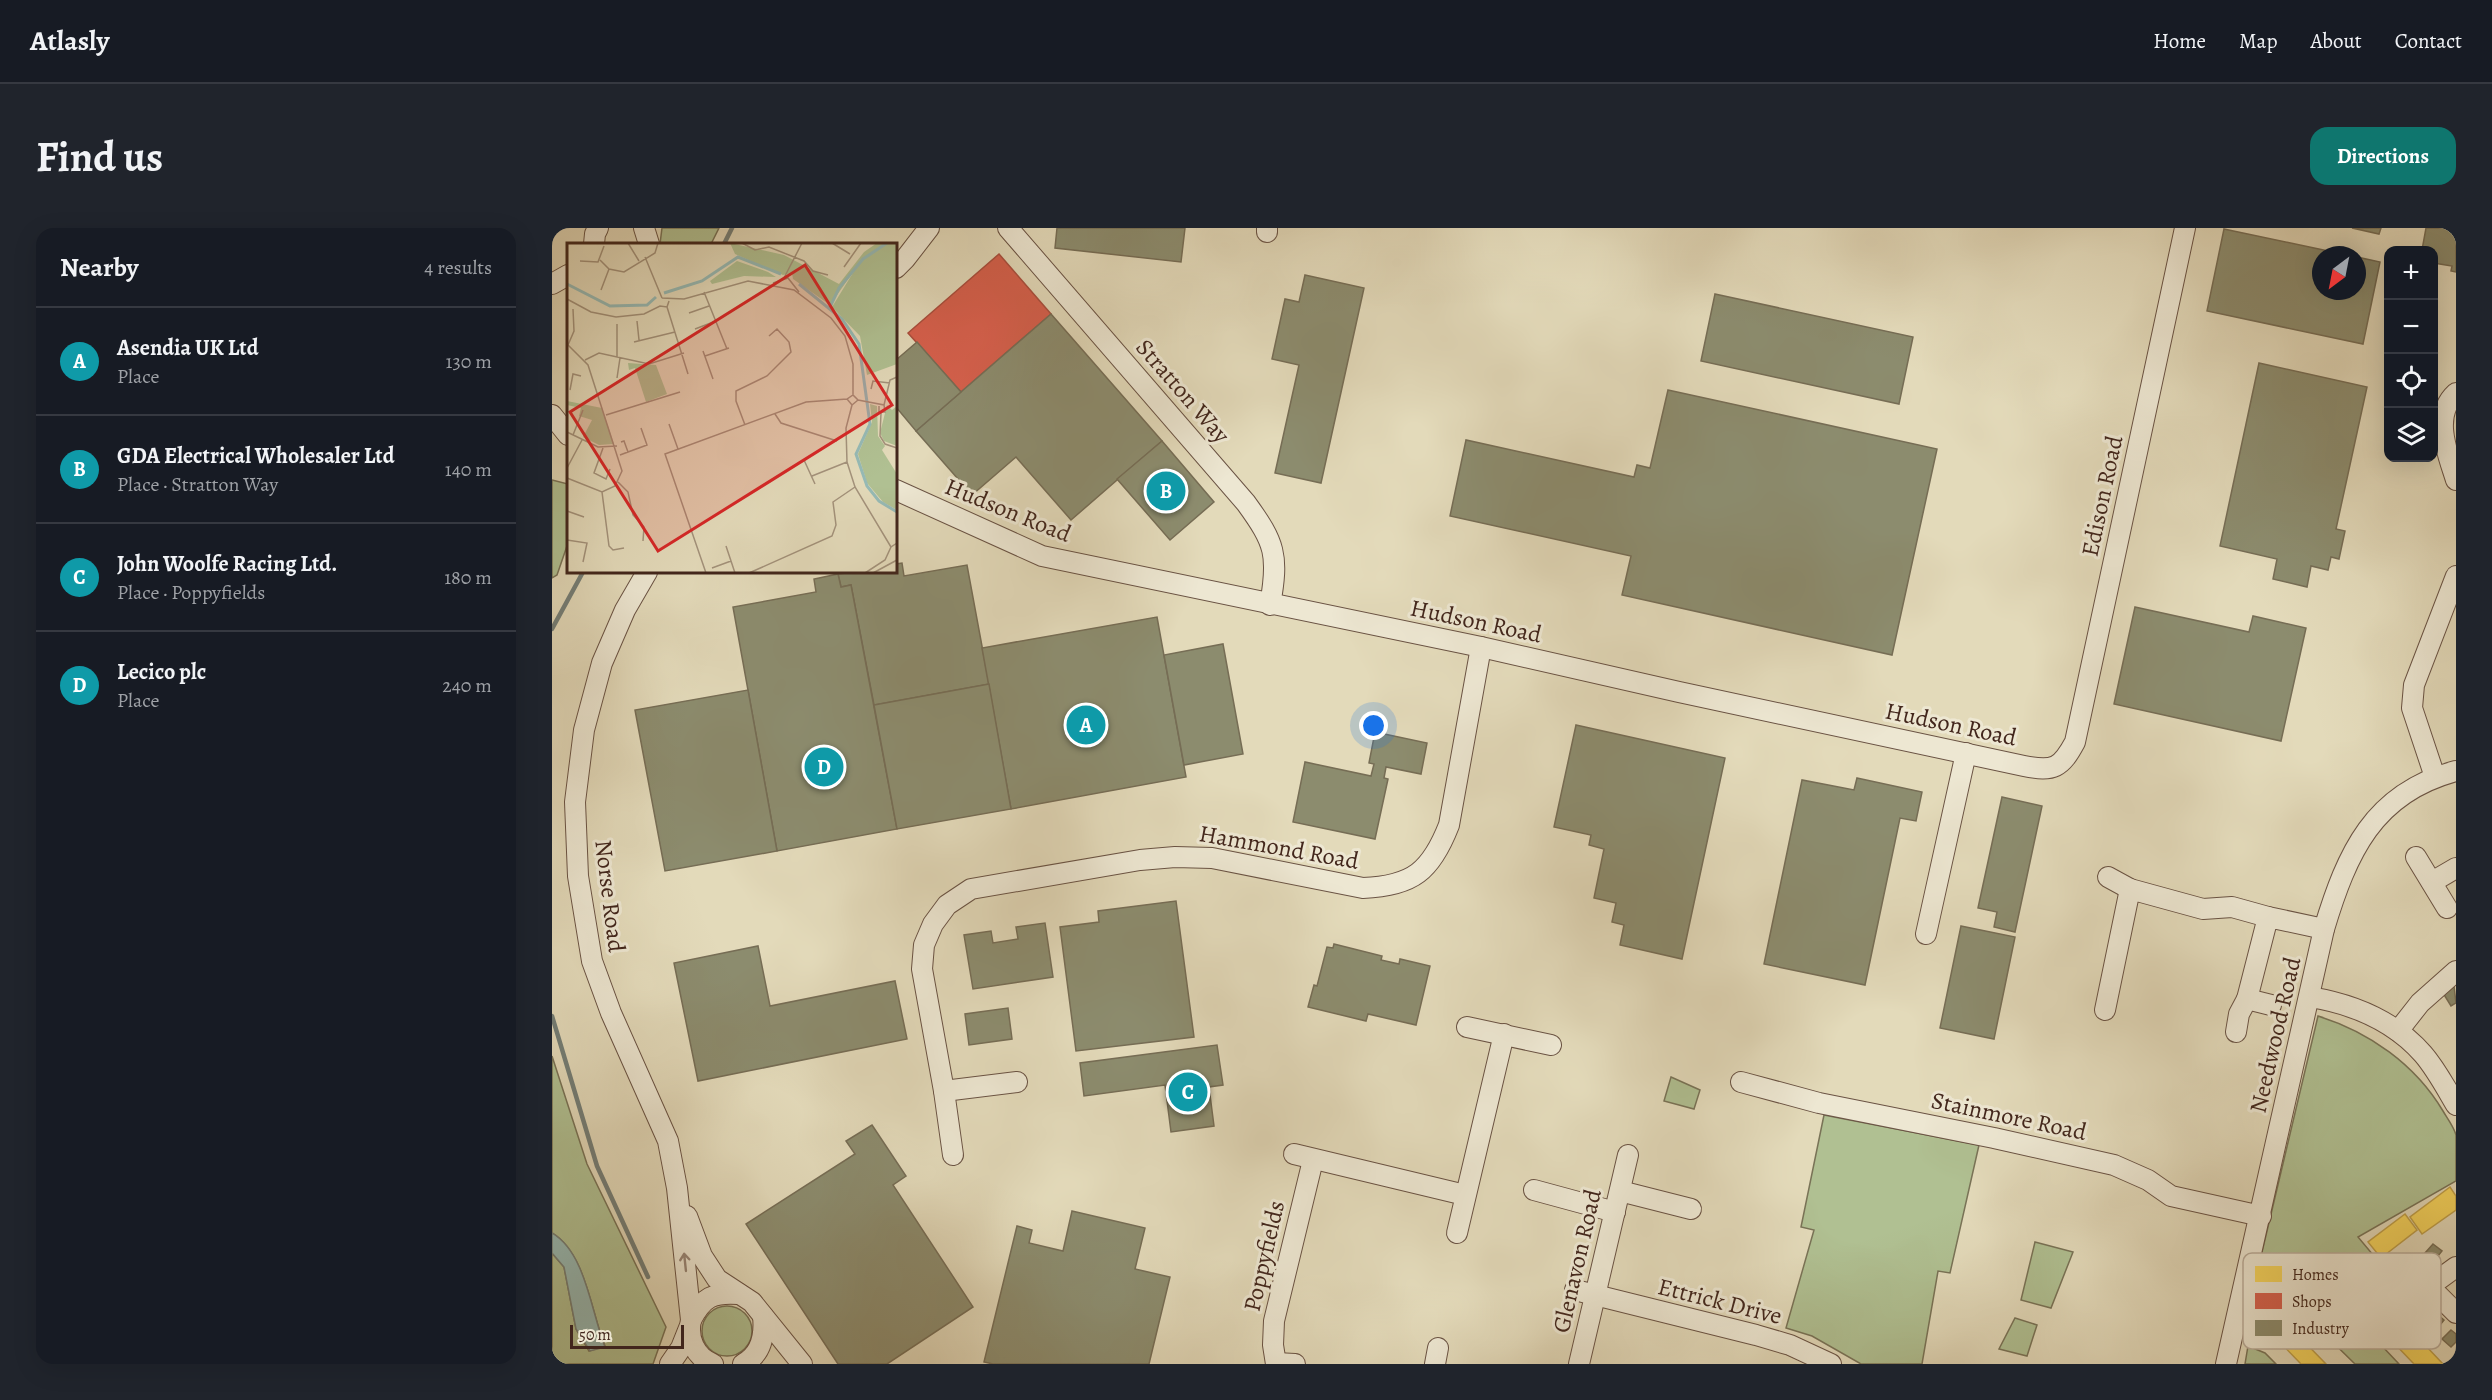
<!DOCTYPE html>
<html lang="en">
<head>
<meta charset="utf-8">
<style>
  :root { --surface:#171b24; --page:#20242c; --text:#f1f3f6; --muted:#9ea1a6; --line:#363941; --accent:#0f766e }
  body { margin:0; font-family:Alegreya,serif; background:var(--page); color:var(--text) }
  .controls { position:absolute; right:18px; top:18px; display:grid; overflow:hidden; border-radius:12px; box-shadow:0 6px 24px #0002 }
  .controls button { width:54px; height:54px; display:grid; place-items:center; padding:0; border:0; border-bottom:2px solid var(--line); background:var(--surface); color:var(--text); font:30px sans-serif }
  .compass { position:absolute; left:1760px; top:18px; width:54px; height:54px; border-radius:50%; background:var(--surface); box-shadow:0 6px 24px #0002; rotate:212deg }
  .scale { position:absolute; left:18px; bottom:15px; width:114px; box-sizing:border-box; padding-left:6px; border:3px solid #42261c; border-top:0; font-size:16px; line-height:21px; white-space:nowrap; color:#42261c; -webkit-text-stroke:4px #ede7d2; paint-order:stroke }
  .you { position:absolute; left:822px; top:498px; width:21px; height:21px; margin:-15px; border:4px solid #fff; border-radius:50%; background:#1a73e8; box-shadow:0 0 0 9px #1a73e833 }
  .badge { display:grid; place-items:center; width:39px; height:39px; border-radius:50%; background:var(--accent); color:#fff; font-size:20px; font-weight:700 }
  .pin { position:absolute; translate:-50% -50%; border:3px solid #fff; box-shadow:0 2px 6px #0006 }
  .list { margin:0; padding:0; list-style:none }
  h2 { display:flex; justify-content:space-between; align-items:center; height:78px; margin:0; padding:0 24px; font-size:26px }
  h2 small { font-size:20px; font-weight:400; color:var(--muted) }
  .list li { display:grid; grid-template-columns:39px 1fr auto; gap:18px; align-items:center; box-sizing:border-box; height:108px; padding:0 24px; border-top:2px solid var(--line) }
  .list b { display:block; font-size:22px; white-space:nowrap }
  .list p { margin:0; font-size:20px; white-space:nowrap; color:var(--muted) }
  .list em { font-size:20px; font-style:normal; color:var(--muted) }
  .icon { flex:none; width:33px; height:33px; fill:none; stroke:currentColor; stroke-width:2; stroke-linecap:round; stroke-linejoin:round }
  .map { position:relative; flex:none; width:1904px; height:1136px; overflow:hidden; border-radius:18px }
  header { display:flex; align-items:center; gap:36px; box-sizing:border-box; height:84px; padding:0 30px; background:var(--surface); border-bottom:2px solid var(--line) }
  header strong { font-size:28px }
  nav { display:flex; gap:33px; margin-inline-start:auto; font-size:21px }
  .intro { display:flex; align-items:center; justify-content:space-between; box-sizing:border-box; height:144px; padding:0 36px }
  h1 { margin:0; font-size:42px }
  .button { padding:15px 27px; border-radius:18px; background:var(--accent); color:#fff; font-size:21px; font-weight:700 }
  main { display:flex; gap:36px; padding:0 36px }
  aside { flex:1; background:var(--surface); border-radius:18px; box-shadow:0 6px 24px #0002 }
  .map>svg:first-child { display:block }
  .green { fill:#b0c092; stroke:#797357; stroke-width:1.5 }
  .water { fill:#96bab5; stroke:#747f78; stroke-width:1.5 }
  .homes { fill:#f6d55c; stroke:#c0a049; stroke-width:1.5 }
  .shops { fill:#d6604d; stroke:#aa4f3e; stroke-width:1.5 }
  .industry { fill:#8c8c6e; stroke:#766d55; stroke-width:1.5 }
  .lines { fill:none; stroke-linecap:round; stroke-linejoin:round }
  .stream { stroke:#747f78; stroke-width:4.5 }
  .minor-casing { stroke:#6a5344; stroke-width:22 }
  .minor { stroke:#ede7d2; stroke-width:20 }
  .oneway { stroke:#988677 }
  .labels { text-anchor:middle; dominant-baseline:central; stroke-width:6; stroke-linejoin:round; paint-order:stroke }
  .street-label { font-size:24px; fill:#42261c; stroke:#ede7d2 }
  .inset-river { fill:none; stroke:#96bab5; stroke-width:3 }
  .inset-road { fill:none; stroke:#a3927b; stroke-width:1.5 }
  .view { fill:#d62828; fill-opacity:0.15; stroke:#d62828; stroke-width:3 }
  .inset-edge { fill:none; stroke:#42261c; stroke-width:3 }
  .key { fill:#ede7d2; stroke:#baad9b; stroke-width:1.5 }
  .key-label { font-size:16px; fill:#42261c }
</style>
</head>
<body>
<header>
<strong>Atlasly</strong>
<nav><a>Home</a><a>Map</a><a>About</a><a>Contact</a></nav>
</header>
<div class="intro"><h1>Find us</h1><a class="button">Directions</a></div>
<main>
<aside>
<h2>Nearby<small>4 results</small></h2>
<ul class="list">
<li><span class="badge" style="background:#0f9aa8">A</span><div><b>Asendia UK Ltd</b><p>Place</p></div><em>130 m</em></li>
<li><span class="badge" style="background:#0f9aa8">B</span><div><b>GDA Electrical Wholesaler Ltd</b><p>Place · Stratton Way</p></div><em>140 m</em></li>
<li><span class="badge" style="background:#0f9aa8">C</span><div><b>John Woolfe Racing Ltd.</b><p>Place · Poppyfields</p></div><em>180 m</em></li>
<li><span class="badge" style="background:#0f9aa8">D</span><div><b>Lecico plc</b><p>Place</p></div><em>240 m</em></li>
</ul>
</aside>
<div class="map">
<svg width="1904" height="1136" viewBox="0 0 1904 1136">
  <rect width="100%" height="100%" fill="#e3daba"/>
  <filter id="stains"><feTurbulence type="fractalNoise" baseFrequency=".00333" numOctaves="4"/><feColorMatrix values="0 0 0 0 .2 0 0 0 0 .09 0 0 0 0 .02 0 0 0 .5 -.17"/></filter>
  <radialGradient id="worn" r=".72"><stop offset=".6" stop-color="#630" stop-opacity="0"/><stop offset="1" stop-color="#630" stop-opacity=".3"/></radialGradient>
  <g class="green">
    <path d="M 110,0 L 167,0 L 159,16 L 108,16 Z"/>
    <path d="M 0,252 L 16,256 L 16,315 L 5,347 L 0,350 Z"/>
    <path d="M 1766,788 C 1817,804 1863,836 1891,883 C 1895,890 1902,899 1904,907 C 1904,921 1904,939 1904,953 L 1806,1009 L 1868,1083 L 1830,1118 L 1847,1136 L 1803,1136 L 1706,1041 Z"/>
    <path d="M 0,828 L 35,936 L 114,1099 L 101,1136 L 0,1136 L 0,1025 L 12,1039 L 24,1101 L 37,1123 L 53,1118 C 39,1084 34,1026 0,1005 Z"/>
    <path d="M 1119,849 L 1148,862 L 1142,881 L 1112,873 Z"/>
    <path d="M 1272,887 L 1427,917 L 1398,1045 L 1386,1043 L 1370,1136 L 1309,1136 L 1260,1108 L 1234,1100 L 1262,1002 L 1249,999 Z"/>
    <path d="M 1483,1014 L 1521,1024 L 1499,1080 L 1469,1072 Z"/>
    <circle cx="175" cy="1103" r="25"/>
    <path d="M 1463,1090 L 1485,1097 L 1475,1128 L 1447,1121 Z"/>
    <path d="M 1696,1118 L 1713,1125 L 1724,1136 L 1693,1136 Z"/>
  </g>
  <path class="water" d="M 0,1005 C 34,1025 39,1084 53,1119 L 38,1123 L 24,1101 L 12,1039 L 0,1025 Z"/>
  <g class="homes">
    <path d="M 1898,959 L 1904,968 L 1904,982 L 1870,1006 L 1858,989 Z"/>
    <path d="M 1853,986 L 1865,1002 L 1829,1030 L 1816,1014 Z"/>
    <path d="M 1733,1094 L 1774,1136 L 1749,1136 L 1721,1107 Z"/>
    <path d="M 1856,1099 L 1891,1136 L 1862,1136 L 1841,1114 Z"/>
  </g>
  <path class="shops" d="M 447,26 L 499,86 L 409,164 L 356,105 Z"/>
  <g class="industry">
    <path d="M 505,0 L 633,0 L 629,34 L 503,20 Z"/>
    <path d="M 1800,0 L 1829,0 L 1827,6 Z"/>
    <path d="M 1874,0 L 1904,0 L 1904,44 L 1899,43 L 1900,38 L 1882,35 L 1882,22 L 1870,22 Z"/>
    <path d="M 1672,1 L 1795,27 L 1769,27 L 1769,63 L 1805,63 L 1805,29 L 1828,34 L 1811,116 L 1655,83 Z"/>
    <path d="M 753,47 L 812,60 L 769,255 L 723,245 L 747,137 L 720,131 L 733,71 L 747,74 Z"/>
    <path d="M 1163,66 L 1361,109 L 1347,176 L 1149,133 Z"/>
    <path d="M 499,86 L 610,213 L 519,292 L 464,229 L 420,267 L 364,203 Z"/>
    <path d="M 365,114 L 409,164 L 364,203 L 344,179 L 344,132 Z"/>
    <path d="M 1707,135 L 1815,159 L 1784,301 L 1793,303 L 1787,331 L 1779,329 L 1776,342 L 1759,338 L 1755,359 L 1721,351 L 1725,331 L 1668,318 Z"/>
    <path d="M 1116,162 L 1385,221 L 1340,427 L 1070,367 L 1079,328 L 898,288 L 914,212 L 1082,249 L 1085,237 L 1098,240 Z"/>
    <path d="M 610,213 L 662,274 L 618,312 L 565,251 Z"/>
    <path d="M 350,335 L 352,348 L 415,337 L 437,456 L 322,477 L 299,357 L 289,359 L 286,346 L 302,344 L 344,344 L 344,336 Z"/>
    <path d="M 286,346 L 289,359 L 299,357 L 345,601 L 225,623 L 181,379 L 264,364 L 262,351 Z"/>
    <path d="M 1583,379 L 1697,404 L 1701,388 L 1754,400 L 1729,513 L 1562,476 Z"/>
    <path d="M 605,389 L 634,549 L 459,581 L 430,420 Z"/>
    <path d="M 671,416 L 691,526 L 632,537 L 612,427 Z"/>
    <path d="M 437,456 L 459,581 L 345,601 L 322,477 Z"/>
    <path d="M 196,462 L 225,623 L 113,643 L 83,482 Z"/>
    <path d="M 1024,497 L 1173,530 L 1130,731 L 1068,717 L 1072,697 L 1060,694 L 1064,675 L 1042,670 L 1052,621 L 1037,617 L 1039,607 L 1002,599 Z"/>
    <path d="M 823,504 L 875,515 L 869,546 L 834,539 L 832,550 L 836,551 L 823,611 L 741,594 L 753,534 L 819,548 L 822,536 L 817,535 Z"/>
    <path d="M 1305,550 L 1370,564 L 1364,593 L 1348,590 L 1313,757 L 1212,736 L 1250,552 L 1302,562 Z"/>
    <path d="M 1450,569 L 1490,578 L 1463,704 L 1442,699 L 1445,684 L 1426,680 Z"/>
    <path d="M 624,673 L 642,809 L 524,823 L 508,699 L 547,694 L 546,683 Z"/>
    <path d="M 493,695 L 501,749 L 421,761 L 412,707 L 439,703 L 441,715 L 466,711 L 464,699 Z"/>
    <path d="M 1409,698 L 1463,709 L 1442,811 L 1388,800 Z"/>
    <path d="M 782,716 L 830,728 L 829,732 L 847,736 L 848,731 L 878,738 L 864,797 L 816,786 L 814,793 L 756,779 L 762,757 L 765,758 L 775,719 L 781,720 Z"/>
    <path d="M 206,718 L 218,778 L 343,753 L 355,811 L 146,853 L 122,735 Z"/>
    <path d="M 1902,758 L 1904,775 L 1899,778 L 1891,765 Z"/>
    <path d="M 456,780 L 460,811 L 417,817 L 413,786 Z"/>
    <path d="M 665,817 L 671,857 L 657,859 L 662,898 L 619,904 L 613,857 L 532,868 L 528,835 Z"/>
    <path d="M 320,897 L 354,948 L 341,957 L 421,1079 L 335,1136 L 286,1136 L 194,996 L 303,926 L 294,913 Z"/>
    <path d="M 520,983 L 593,1000 L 583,1041 L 618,1049 L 597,1136 L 441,1136 L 432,1134 L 465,998 L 480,1002 L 477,1015 L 511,1023 Z"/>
    <path d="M 1881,1016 L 1890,1023 L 1882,1033 L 1873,1025 Z"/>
    <path d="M 1884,1085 L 1892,1092 L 1884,1102 L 1875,1094 Z"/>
    <path d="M 1899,1102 L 1904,1106 L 1904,1114 L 1899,1119 L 1890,1111 Z"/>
  </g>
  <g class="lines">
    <g class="stream">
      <path d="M 172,16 L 180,0"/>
      <path d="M 0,401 L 31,344"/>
      <path d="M 0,788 L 45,938 L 96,1049"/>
    </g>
    <defs>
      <g id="minor">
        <path d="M 92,0 L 97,16"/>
        <path d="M 456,0 L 694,275 C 723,315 727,327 718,377"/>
        <path d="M 715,4 L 715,0"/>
        <path d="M 42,16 L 43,6 L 46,0"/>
        <path d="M 344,40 L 353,31 L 377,0"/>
        <path d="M 0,56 L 16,47"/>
        <path d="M 1904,165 C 1879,188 1896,226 1904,252"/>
        <path d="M 0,187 L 16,207"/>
        <path d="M 344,262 L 490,328 L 929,419 L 1127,464 L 1472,538 C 1502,544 1509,540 1523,514 L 1633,0"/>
        <path d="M 95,344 L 73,382 L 50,435 L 32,502 L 23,574 L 26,648 L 40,733 L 59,785 L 116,913 L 125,960 L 139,1092 C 135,1110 143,1129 161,1136"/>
        <path d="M 1883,549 L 1860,480 L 1862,457 L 1904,348"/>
        <path d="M 1864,629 L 1895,680"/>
        <path d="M 1556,649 L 1578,661"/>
        <path d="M 1880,654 L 1904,640"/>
        <path d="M 1374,706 L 1414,525"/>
        <path d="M 1758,769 C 1801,776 1842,793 1871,826 C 1884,841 1894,860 1904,877"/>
        <path d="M 1719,777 L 1695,771 L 1716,689 L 1772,701"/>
        <path d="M 1553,782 L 1578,661 L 1651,681 L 1680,679 L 1716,689"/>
        <path d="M 915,799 L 999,817"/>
        <path d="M 1846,803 L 1868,775 L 1904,743"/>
        <path d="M 1684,804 L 1687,786 L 1695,771"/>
        <path d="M 465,854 L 392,863 L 370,741 L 372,717 L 381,696 L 395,677 L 419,661 L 588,632 L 623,629 L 660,630 L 811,660 C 861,658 879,643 897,597 L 929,419"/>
        <path d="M 1189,854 L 1267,875 L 1442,910 L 1562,937 L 1596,952 L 1619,968 L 1709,988"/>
        <path d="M 392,863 L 401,927"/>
        <path d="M 742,926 L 913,967"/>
        <path d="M 982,962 L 1063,984"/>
        <path d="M 1068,963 L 1139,981"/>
        <path d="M 135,988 L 150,1028 L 165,1051 L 200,1074 L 250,1136"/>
        <path d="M 905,1005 L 952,806"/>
        <path d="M 1877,1058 L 1904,1085"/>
        <path d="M 1023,1062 L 1204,1107 L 1238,1117 L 1279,1136"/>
        <path d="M 1826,1073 L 1837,1088"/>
        <path d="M 139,1092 C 151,1069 161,1064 187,1066"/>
        <path d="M 1823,1098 L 1904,1039"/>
        <path d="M 724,1135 L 743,1136"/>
        <path d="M 118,1136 L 129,1120 L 137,1100"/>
        <path d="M 191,1136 C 210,1126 213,1107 211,1088"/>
        <path d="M 724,1136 L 721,1117 L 722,1093 L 761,932"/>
        <path d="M 883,1136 L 886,1120"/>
        <path d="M 1027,1136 L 1076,927"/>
        <path d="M 1674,1136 L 1772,701 C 1795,625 1821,565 1904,543"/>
      </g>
    </defs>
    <use href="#minor" class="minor-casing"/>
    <use href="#minor" class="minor"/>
  </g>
  <defs><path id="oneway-shaft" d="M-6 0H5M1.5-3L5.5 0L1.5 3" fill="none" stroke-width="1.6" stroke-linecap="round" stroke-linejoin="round" transform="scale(1.5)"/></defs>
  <use class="oneway" href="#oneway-shaft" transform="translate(133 1034) rotate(-96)"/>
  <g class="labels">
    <g class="street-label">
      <text transform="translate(631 163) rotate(49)">Stratton Way</text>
      <text transform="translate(1550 268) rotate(-78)">Edison Road</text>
      <text transform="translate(456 282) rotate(22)">Hudson Road</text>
      <text transform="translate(924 393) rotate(12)">Hudson Road</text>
      <text transform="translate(1399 496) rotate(12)">Hudson Road</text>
      <text transform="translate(727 619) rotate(10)">Hammond Road</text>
      <text transform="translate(58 668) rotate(83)">Norse Road</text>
      <text transform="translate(1723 807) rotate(-77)">Needwood Road</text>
      <text transform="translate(1457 888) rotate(12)">Stainmore Road</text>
      <text transform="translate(712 1028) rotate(-77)">Poppyfields</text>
      <text transform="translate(1025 1033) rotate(-77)">Glenavon Road</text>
      <text transform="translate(1168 1073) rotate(14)">Ettrick Drive</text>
    </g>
  </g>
  <g transform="translate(15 15)">
    <rect width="330" height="330" fill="#e3daba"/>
    <path d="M 163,0 L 217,12 L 272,41 L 297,9 L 310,0 L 330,0 L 330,121 L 300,132 L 293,93 L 265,64 L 289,25 L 263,62 L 226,36 L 225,30 L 216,32 L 168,11 ZM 170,18 L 201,29 L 209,34 L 177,33 L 145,41 L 143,38 ZM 61,120 L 89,122 L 100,151 L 79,159 L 68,125 L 62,127 ZM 0,158 L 35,165 L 47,201 L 32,202 L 16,194 L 25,177 L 12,173 L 14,165 L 0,162 ZM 303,161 L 310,163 L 311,193 L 318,203 L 315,207 L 330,231 L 330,267 L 316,259 L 300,240 L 291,211 L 305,179 ZM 320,162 L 325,167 L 330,163 L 330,203 L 317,198 L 313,190 Z" fill="#b0c092"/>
    <path class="inset-river" d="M 0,41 L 43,63 L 80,62 L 89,54M 232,41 L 275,76 L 292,101 L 303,181 L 289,211 L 300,243 L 312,258 L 330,269M 97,50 L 135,38 L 171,14 L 214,31M 263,64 L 272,45 L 296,16 L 320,0"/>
    <path class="inset-road" d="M 61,0 L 72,18M 175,0 L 188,7 L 202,4 L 237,18 L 246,28 L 261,32M 265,0 L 283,11M 78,14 L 95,55M 33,17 L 42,26 L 57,29 L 88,10 L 91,0M 13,18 L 31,19 L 37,3M 277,24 L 294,0M 217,35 L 235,0M 206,40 L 221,35 L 232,49M 34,47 L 42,26M 137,49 L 160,106M 95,55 L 117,56 L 181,38 L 227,47 L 264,75 L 278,93 L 286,121 L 286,152M 0,56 L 24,69 L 49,74 L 77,71 L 93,63 L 100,64 L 102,58M 100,64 L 121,131M 122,70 L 142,63M 70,78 L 72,97M 128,86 L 149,78M 67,99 L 108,89M 0,101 L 21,122 L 55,228 L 48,243 L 35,249 L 0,235M 1,102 L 7,88 L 6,66M 136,108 L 146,136M 138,113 L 162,105M 50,114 L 50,81M 18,117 L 32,110 L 82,121 L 117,110M 50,135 L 53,115M 304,146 L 306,138 L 323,140M 3,147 L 6,131 L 14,133M 291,157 L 317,162 L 318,169 L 312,169 L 312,163M 285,162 L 279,185 L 280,219 L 288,244 L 324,304M 317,162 L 323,137 L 330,134M 314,170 L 313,193 L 318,201 L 330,205M 208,171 L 214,180 L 270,198M 39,172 L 113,149M 102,181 L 111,206M 178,182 L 169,158 L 169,148 L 200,133 L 224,109 L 222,99 L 210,86 L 202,93M 0,189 L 31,204 L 50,203M 6,192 L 16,167M 36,205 L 27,230 L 39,236 L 43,226M 61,209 L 80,202 L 74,185M 53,212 L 61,209 L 57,198 L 54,199M 237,217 L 248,241M 0,225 L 15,197M 245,233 L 280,219M 51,239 L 61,249 L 66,272 L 77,284 L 76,298M 35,249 L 42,303 L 46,307 L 57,305M 0,268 L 17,274M 0,297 L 20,300 L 16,319M 159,303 L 168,330M 145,325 L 164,318M 139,330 L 98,211 L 239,159 L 280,156 L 286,152 L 291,157 L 285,162 L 280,156M 182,330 L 265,293 L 269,282 L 266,259 L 288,244M 298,330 L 318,317 L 324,304 L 330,300M 306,330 L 330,317"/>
    <path class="view" d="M 238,22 L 325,162 L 91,308 L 3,169 Z"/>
    <rect width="330" height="330" class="inset-edge"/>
  </g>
  <rect x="1691" y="1025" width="198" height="96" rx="9" class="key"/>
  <rect x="1703" y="1038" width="27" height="16" fill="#f6d55c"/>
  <rect x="1703" y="1065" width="27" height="16" fill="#d6604d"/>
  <rect x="1703" y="1092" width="27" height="16" fill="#8c8c6e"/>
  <g class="key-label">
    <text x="1740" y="1052">Homes</text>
    <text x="1740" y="1079">Shops</text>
    <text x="1740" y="1106">Industry</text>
  </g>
  <rect width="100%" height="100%" filter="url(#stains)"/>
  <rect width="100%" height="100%" fill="url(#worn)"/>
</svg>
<div class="controls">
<button>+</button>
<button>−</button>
<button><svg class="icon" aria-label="locate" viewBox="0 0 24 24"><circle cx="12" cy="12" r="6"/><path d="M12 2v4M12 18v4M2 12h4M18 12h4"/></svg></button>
<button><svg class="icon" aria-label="layers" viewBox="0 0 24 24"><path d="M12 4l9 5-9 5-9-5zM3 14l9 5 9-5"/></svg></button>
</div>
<svg class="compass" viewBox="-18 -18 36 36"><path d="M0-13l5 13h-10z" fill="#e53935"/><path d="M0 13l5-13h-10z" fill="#9ea1a6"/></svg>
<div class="scale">50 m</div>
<div class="you"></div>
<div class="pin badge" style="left:534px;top:497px;background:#0f9aa8">A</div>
<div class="pin badge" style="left:614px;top:263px;background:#0f9aa8">B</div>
<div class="pin badge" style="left:636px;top:864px;background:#0f9aa8">C</div>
<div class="pin badge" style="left:272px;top:539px;background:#0f9aa8">D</div>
</div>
</main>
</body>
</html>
